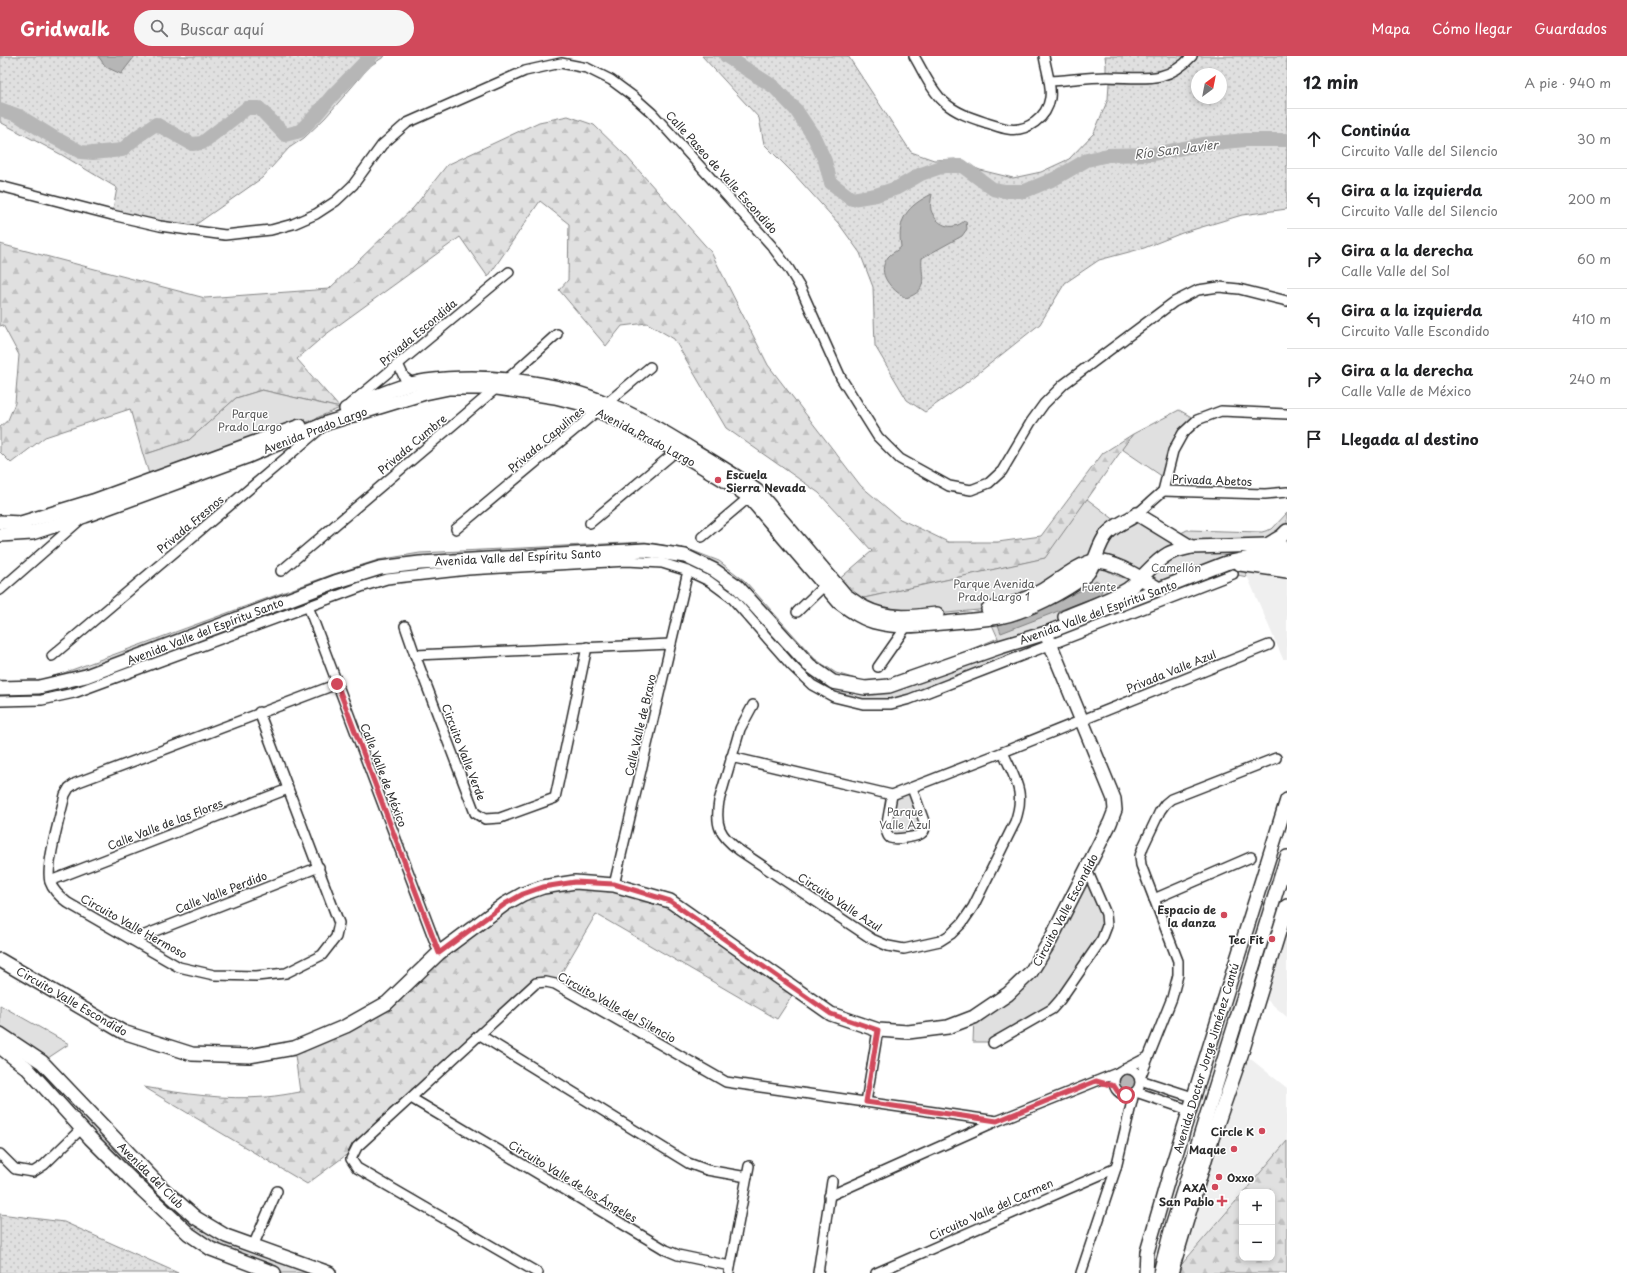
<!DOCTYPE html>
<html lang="es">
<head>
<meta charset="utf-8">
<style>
  :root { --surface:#fff; --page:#f6f6f6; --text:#202124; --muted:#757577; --line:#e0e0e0; --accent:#d1495b }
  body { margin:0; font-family:"Playpen Sans",sans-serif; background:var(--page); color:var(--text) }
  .controls { position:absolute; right:12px; bottom:12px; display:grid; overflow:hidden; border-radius:8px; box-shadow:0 2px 6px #0003 }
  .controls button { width:36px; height:36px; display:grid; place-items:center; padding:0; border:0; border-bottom:1px solid var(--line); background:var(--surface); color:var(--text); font:20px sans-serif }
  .compass { position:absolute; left:1191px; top:12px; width:36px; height:36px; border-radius:50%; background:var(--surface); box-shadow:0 2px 6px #0003; rotate:32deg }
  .stop { position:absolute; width:12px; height:12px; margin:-9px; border:3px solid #d1495b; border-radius:50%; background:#fff }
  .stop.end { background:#d1495b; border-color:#fff; box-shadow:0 1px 4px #0008 }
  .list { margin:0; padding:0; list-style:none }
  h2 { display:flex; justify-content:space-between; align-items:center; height:52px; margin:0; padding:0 16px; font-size:17px }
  h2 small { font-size:13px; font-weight:400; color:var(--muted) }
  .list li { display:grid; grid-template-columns:26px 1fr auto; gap:12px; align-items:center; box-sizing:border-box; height:60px; padding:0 16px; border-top:1px solid var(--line) }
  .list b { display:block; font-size:15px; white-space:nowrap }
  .list p { margin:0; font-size:13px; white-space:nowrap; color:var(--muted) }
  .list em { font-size:13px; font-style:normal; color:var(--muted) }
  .icon { flex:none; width:22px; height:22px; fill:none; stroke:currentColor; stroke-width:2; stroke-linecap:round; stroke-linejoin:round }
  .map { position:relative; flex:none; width:1287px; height:1217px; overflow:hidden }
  header { display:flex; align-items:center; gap:24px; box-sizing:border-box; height:56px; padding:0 20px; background:var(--accent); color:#fff }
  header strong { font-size:19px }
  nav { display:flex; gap:22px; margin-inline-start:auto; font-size:14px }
  .search { width:280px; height:36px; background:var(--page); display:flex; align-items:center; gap:10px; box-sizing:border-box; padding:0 14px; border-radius:22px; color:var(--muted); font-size:15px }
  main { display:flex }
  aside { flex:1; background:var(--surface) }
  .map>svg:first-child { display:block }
  .built { fill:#efefef }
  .grass { fill:url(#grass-dots); stroke:#868686; fill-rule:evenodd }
  .forest { fill:url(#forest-firs); stroke:#868686 }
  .green { fill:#e0e0e0; stroke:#868686; fill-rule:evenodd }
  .water { fill:#b6b6b6; stroke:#7e7e7e }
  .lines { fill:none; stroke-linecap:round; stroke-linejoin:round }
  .river { stroke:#b6b6b6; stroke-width:14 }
  .street-casing { stroke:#2b2b2b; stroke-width:12 }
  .secondary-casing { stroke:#2b2b2b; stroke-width:16 }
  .street { stroke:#fff; stroke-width:9 }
  .secondary { stroke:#fff; stroke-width:13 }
  .route { stroke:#d1495b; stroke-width:5 }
  .poi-dot { fill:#d1495b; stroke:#fff; stroke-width:1.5 }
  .labels { text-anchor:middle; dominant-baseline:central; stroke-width:3; stroke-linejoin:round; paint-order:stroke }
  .street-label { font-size:11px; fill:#2b2b2b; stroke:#fff }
  .park-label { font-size:11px; fill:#585858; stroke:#fff }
  .poi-label { font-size:11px; font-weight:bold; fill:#2b2b2b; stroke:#fff; text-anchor:end }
  .water-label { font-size:12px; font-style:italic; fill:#5c5c5c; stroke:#fff }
</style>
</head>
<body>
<header>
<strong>Gridwalk</strong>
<div class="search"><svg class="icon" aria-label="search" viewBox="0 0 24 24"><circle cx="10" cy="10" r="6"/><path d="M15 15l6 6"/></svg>Buscar aquí</div>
<nav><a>Mapa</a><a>Cómo llegar</a><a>Guardados</a></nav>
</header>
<main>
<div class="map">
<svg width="1287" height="1217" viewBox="0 0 1287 1217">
  <defs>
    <pattern id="grass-dots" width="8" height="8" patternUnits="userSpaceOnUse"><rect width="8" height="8" fill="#e0e0e0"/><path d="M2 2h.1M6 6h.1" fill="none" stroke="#c0c0c0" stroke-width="1.8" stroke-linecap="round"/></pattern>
    <pattern id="forest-firs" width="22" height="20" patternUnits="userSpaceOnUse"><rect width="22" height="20" fill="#e0e0e0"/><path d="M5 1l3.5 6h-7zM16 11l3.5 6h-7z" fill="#c0c0c0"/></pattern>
  </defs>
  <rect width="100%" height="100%" fill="#fff"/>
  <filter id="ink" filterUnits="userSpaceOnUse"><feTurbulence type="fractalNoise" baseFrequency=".025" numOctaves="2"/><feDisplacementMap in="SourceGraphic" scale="8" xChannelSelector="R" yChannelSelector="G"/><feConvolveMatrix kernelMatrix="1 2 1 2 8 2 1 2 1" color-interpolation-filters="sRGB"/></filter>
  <g filter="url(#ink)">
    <g class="built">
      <path d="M 1242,508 L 1287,515 L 1287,603 L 1283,603 Z"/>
      <path d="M 1287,850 L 1287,961 L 1260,938 Z"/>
      <path d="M 1242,996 L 1287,1032 L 1287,1085 L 1244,1136 L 1242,1136 L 1192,1196 L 1178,1193 Z"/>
    </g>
    <g class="grass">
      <path d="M 0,0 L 385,0 L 370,10 L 325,62 L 304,82 L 289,92 L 262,122 L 188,174 L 112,159 L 117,132 L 62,99 L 0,66 Z"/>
      <path d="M 702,0 L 848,0 L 911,96 L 934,104 L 955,103 L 980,114 L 1013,122 L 1041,116 L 1069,103 L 1094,77 L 1108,43 L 1109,27 L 1148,27 L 1168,19 L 1194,0 L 1287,0 L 1287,153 L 1242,159 L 1182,177 L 1144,192 L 1099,204 L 1065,227 L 1040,268 L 962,330 L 925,356 L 907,344 L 875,290 L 873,231 L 860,197 L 839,168 L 794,118 L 764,88 L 759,62 ZM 1197,18 L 1221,18 L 1221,42 L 1197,42 Z"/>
      <path d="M 1105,0 L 1188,0 L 1166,18 L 1106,20 L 1106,9 Z"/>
      <path d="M 0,1158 L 64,1166 L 178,1217 L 0,1217 Z"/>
    </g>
    <g class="forest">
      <path d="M 568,60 L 594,69 L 626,100 L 711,196 L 768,309 L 861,430 L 900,463 L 948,486 L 998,486 L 1041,480 L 1103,397 L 1133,378 L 1046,502 L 855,544 L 837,525 L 872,495 L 819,437 L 726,372 L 674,283 L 647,267 L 622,270 L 606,290 L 559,234 L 568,224 L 569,168 L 540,145 L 488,221 L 460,181 L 325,279 L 297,303 L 340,352 L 262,334 L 236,342 L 189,384 L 143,399 L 130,353 L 45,381 L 11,407 L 0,396 L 0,371 L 8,364 L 15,347 L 19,299 L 3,269 L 0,270 L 0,188 L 205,242 L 329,233 L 414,151 L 447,109 L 539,66 Z"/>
      <path d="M 645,486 L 688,493 L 719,505 L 745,525 L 815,603 L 836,617 L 866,626 L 887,626 L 909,619 L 998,582 L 1000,591 L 889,630 L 833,626 L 685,500 L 420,507 L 46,632 L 0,634 L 0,624 L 21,626 L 47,623 L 331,519 L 378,504 L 420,497 Z"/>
      <path d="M 575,826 L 670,845 L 796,934 L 777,963 L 596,858 L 555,928 L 536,927 L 357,1091 L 307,1128 L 144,1031 C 184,1038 226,1044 266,1041 C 277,1040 289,1038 300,1036 L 294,992 L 387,947 L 505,848 Z"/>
      <path d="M 1287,1085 L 1287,1217 L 1172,1217 L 1182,1208 L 1242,1138 L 1242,1202 L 1272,1202 L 1272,1136 L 1244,1136 Z"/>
    </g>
    <g class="green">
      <path d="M 262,334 L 340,352 L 264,384 L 152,427 L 143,399 L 189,384 L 236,342 Z"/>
      <path d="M 1179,354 L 1197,364 L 1183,377 L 1166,423 L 1122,393 L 1133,378 Z"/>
      <path d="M 1087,443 L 1120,468 L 1131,462 L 1173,481 L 1187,474 L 1262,476 L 1272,473 L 1287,457 L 1287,515 L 1242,509 L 1247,521 L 1233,518 L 910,643 L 863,648 L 812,629 L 732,542 L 709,525 L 662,507 L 387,523 L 74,637 L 0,645 L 0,634 L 49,632 L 380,512 L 645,494 L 714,514 L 833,626 L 865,632 L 1000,591 L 998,582 L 989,562 L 999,552 L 905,561 L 855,544 L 1045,502 ZM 1094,505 L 1141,523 C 1122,525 1109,517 1094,505 ZM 1141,523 L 1161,534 L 1023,579 L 1114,540 Z"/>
      <path d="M 911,734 L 929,775 L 883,782 L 893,739 Z"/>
      <path d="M 1087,814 L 1107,870 L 1060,944 L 998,986 L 973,986 L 974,961 L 1031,916 Z"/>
      <path d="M 0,949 L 69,988 L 42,1006 L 196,1162 L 325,1217 L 275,1217 L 211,1193 L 0,991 Z"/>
    </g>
    <g class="water">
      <path d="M 98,0 L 135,0 L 121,18 L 106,11 Z"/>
      <path d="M 932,138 C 931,144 930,149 931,154 C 936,169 952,176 964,165 L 966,165 L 967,173 L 962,180 L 922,202 C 920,220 931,234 906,242 C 892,234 875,218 888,201 C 891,197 897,195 901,191 C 897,163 907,150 932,138 Z"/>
      <path d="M 1096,524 L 1100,527 L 1102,534 L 1100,539 L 1001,577 L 997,566 L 1015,563 L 1080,535 Z"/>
      <circle cx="1127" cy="1026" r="13"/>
    </g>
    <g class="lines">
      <g class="river">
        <path d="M 726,0 L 774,31 L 796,54 L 814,81 L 825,105 L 831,127 L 852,143 L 876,139 L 897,132 L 921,118 L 944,110 L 962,110 L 993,133 L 1004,135 L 1025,135 L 1054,123 L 1087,104 L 1108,99 L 1154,98 L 1203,88 L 1246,84 L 1287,84"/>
        <path d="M 0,53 L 19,60 L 53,81 L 81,96 L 93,97 L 122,94 L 138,80 L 156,68 L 192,88 L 202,87 L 247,52 L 259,52 L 285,79 L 300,75 L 316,59 L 332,40 L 371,0"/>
      </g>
      <defs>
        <g id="street">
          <path d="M 914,0 C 923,15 931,34 944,46 C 956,57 972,62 987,67 C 994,69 1001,72 1008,73 C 1027,76 1047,62 1050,42 C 1052,29 1046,13 1044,0"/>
          <path d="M 1049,25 C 1068,24 1088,21 1107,21 C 1141,21 1166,29 1192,0"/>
          <path d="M 0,130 L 112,159 L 160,170 L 225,179 L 251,176 L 271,174 L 293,168 L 316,158 L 336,145 L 353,129 L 382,89 L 407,67 L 525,15 L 561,7 L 587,12 L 611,24 L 634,41 L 652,57 L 771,189 L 789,213 L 801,233 L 841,322 L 878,381 L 900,403 L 949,430 L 971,434 L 989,427 L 1002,415 L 1031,366 L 1044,348 L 1064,328 L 1174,246 L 1198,234 L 1219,231 L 1239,233 L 1287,245"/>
          <path d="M 398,308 L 404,321 L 413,328"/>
          <path d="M 350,348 L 509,216"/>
          <path d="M 1163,435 L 1173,395 L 1183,377 L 1197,364 L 1221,355 L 1287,358"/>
          <path d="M 1163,435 L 1265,438 L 1287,436"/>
          <path d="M 1137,458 L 1163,435"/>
          <path d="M 590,467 L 680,392"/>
          <path d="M 456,473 L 650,311"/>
          <path d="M 702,481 L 753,438"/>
          <path d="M 281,515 L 506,324 L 557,278"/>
          <path d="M 0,534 L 80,464"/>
          <path d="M 308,550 L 439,897"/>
          <path d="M 797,556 L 829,525"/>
          <path d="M 405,570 L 415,599 L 475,757 L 485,763 L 500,762 L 555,742 L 587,591"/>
          <path d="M 415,599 L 671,588"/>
          <path d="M 52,600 L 320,373"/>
          <path d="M 878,611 L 906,571"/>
          <path d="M 0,645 L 42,644 L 74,637 L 361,531 L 387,523 L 468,514 L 627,505 L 662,507 L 688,515 L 709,525 L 732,542 L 792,610 L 812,629 L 834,641 L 863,648 L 891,648 L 910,643 L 1233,518"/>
          <path d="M 753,649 L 740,673 L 719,745 C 715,769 719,779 739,794 L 872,883 L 888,890 L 904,893 L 940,885 L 951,878 L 962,867 L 973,851 L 1015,766 C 1026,735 1015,724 1003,696"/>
          <path d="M 259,656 L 339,867 L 336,881 L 322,899 L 286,917 L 256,920 L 214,919 L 179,911 L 68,847 C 60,841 53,835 50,826 C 45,810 61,757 65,739 L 69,732 L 76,727 L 337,628"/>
          <path d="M 731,701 L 892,739 L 1003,696 L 1269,589"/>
          <path d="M 892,739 L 886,773 C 887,777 887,780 890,782 C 895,784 919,781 922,777 C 925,775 925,772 925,768 L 912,732"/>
          <path d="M 50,825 L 288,733"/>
          <path d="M 614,829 L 688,515"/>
          <path d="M 1154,843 L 1251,801"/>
          <path d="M 132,884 L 319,811"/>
          <path d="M 480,979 L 688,1107 L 707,1114 L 747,1121"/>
          <path d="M 993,987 L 1052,953 L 1060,944 L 1102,883 L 1107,870 L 1106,858 L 1087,814"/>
          <circle cx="1127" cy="1026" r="13"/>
          <path d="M 1125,1013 L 1148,1001"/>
          <path d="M 1140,1022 L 1172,942 L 1178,919 L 1178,905 L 1141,809 L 1140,800 L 1143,791 L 1160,755 L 1165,748 L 1171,743 L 1276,702"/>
          <path d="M 1140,1024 L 1193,1041"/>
          <path d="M 1136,1036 L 1189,1054"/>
          <path d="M 411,1042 L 666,1194 L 678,1199 L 730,1210"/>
          <path d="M 866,1046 L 878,974"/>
          <path d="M 0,1098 L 15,1113 L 33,1116 L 44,1109 L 82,1072"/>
          <path d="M 829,1140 L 997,1065 L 1117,1017"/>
          <path d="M 253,1190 L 277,1135"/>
          <path d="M 538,1217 L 357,1112 L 351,1103 L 357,1091 L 536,927 L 546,926 L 555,928 L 726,1026 L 997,1065"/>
          <path d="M 729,1217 L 749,1110"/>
          <path d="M 818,1217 L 832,1125"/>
          <path d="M 876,1217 L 1116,1112"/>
          <path d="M 1081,1217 L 1116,1112 L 1134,1037"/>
        </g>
        <g id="secondary">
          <path d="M 346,353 C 372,342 399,329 426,325 C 483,317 555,325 608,348 C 637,360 666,377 693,394 C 715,407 737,420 757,435 L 846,540 C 853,544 859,549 865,552 C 888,564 912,561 937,558"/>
          <path d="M 0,466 L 21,467 L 93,445 L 300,370"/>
          <path d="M 0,479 L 32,477 L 85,460 L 246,401 L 327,367 L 425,337 L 449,332 L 497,332 L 555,341 L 579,347 L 598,355 L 625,367 L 677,395 L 729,427 L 749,441 L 839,546 C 851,555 864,564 879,567 C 900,572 921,569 942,567 C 961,565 981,564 999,561 C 1026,556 1066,535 1086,519 C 1095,511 1097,489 1107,478 C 1115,469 1127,465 1137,458 L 1191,491"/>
          <path d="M 1267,489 L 1282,480 L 1287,475"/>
          <path d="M 1240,508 L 1287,515"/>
          <path d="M 988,553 C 1006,551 1027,543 1043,534 C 1055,527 1082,506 1094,505 C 1115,504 1143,524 1161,534"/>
          <path d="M 1065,561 C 1086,552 1108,545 1128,533 C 1143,523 1152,507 1168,498 C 1175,494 1184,493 1191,491 L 1267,489 L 1287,492"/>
          <path d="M 0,632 L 39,631 L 86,620 L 335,526 L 380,512 L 420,507 L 645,494 L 685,500 L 714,514 L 737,530 L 809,609 L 833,626 L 865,632 L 889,630 L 1000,591 L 1046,577 L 1226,507 L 1259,500 L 1287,503"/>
          <path d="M 0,904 L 123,976 L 192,998 L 249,1000 L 294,992 L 346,970 L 387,947 L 439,897 L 505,848 L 523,838 L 543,831 L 575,826 L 614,829 L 670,845 L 831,958 L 878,974 L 908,976 L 948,971 L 974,961 L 1008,938 L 1031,916 L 1050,885 L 1110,767 L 1115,754 L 1114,743 L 1047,580"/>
          <path d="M 0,978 L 42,1006 L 162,1132 L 196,1162 L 226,1180 L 329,1217"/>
          <path d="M 0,991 L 27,1012 L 90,1082 L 135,1127 L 189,1178 L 211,1193 L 274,1217"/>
          <path d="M 1146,1217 L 1147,1196 L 1169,1120 L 1287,744"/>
          <path d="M 1160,1217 L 1172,1171 L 1287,801"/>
          <path d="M 1171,1217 L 1207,1097 L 1242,996 L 1287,850"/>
        </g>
      </defs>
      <use href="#street" class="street-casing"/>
      <use href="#secondary" class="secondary-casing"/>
      <use href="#street" class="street"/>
      <use href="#secondary" class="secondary"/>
    </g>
  </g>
  <g class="lines" filter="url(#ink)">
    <path class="route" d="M 337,628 L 439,897 L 505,848 L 523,838 L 543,831 L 575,826 L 614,828 L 670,845 L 831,958 L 878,974 L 866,1046 L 997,1065 L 1096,1025 L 1114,1030 L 1118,1036 L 1126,1039"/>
  </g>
  <g class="poi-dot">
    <circle cx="718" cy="424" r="4"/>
    <circle cx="1224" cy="859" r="4"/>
    <circle cx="1272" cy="883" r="4"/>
    <circle cx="1262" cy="1075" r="4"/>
    <circle cx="1234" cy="1093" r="4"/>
    <circle cx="1219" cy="1121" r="4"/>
    <circle cx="1215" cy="1131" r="4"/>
    <path d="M1220 1139h4v4h4v4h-4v4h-4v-4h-4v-4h4z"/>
  </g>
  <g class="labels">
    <g class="street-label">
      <text transform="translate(722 116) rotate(48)">Calle Paseo de Valle Escondido</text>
      <text transform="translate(418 276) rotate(-40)">Privada Escondida</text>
      <text transform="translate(315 374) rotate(-21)">Avenida Prado Largo</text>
      <text transform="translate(646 381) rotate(28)">Avenida Prado Largo</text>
      <text transform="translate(546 383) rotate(-40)">Privada Capulines</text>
      <text transform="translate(412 388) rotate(-40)">Privada Cumbre</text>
      <text transform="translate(1212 424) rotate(2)">Privada Abetos</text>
      <text transform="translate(190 468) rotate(-40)">Privada Fresnos</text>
      <text transform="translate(518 501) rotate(-3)">Avenida Valle del Espíritu Santo</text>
      <text transform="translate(1098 556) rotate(-20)">Avenida Valle del Espíritu Santo</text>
      <text transform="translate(205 575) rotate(-21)">Avenida Valle del Espíritu Santo</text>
      <text transform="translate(1171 615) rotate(-22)">Privada Valle Azul</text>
      <text transform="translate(640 669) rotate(-77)">Calle Valle de Bravo</text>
      <text transform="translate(464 696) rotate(69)">Circuito Valle Verde</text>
      <text transform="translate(384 719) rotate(69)">Calle Valle de México</text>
      <text transform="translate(165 768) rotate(-21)">Calle Valle de las Flores</text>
      <text transform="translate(221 836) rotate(-21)">Calle Valle Perdido</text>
      <text transform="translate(840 846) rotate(33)">Circuito Valle Azul</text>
      <text transform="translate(1065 854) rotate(-62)">Circuito Valle Escondido</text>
      <text transform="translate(134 870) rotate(29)">Circuito Valle Hermoso</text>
      <text transform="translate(72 945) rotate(30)">Circuito Valle Escondido</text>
      <text transform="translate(617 951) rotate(29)">Circuito Valle del Silencio</text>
      <text transform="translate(1206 1002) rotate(-73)">Avenida Doctor Jorge Jiménez Cantú</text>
      <text transform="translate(151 1119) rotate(45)">Avenida del Club</text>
      <text transform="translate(573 1125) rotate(31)">Circuito Valle de los Ángeles</text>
      <text transform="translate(991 1153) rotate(-24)">Circuito Valle del Carmen</text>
    </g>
    <g class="park-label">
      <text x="250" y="357">Parque<tspan x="250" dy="13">Prado Largo</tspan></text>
      <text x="1176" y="511">Camellón</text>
      <text x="994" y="527">Parque Avenida<tspan x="994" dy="13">Prado Largo 1</tspan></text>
      <text x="1099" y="530">Fuente</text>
      <text x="905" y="755">Parque<tspan x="905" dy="13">Valle Azul</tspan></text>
    </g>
    <g class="poi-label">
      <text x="726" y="418" text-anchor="start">Escuela<tspan x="726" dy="13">Sierra Nevada</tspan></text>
      <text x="1216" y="853">Espacio de<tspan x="1216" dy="13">la danza</tspan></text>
      <text x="1264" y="883">Tec Fit</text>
      <text x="1254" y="1075">Circle K</text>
      <text x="1226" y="1093">Maque</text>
      <text x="1227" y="1121" text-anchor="start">Oxxo</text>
      <text x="1207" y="1131">AXA</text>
      <text x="1214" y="1145">San Pablo</text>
    </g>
    <g class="water-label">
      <text transform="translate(1176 93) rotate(-7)">Río San Javier</text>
    </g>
  </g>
</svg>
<div class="controls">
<button>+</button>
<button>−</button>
</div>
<svg class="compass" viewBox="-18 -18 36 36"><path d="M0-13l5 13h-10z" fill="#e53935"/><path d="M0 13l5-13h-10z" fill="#757577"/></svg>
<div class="stop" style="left:1126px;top:1039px"></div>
<div class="stop end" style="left:337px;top:628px"></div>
</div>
<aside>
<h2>12 min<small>A pie · 940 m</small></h2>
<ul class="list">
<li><svg class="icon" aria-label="ahead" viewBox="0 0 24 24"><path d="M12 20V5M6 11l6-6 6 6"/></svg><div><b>Continúa</b><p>Circuito Valle del Silencio</p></div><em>30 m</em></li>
<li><svg class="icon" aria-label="left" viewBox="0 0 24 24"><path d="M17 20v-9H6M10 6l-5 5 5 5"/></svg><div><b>Gira a la izquierda</b><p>Circuito Valle del Silencio</p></div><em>200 m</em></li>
<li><svg class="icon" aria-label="right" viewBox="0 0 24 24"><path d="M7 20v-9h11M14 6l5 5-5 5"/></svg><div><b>Gira a la derecha</b><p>Calle Valle del Sol</p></div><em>60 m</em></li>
<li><svg class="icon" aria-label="left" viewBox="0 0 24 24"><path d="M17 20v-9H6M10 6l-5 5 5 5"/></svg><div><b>Gira a la izquierda</b><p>Circuito Valle Escondido</p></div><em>410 m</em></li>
<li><svg class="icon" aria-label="right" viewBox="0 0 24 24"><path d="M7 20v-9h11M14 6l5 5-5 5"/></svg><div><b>Gira a la derecha</b><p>Calle Valle de México</p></div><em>240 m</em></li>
<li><svg class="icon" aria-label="arrive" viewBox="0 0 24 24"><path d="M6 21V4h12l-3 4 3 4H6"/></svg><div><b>Llegada al destino</b></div></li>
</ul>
</aside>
</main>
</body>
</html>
